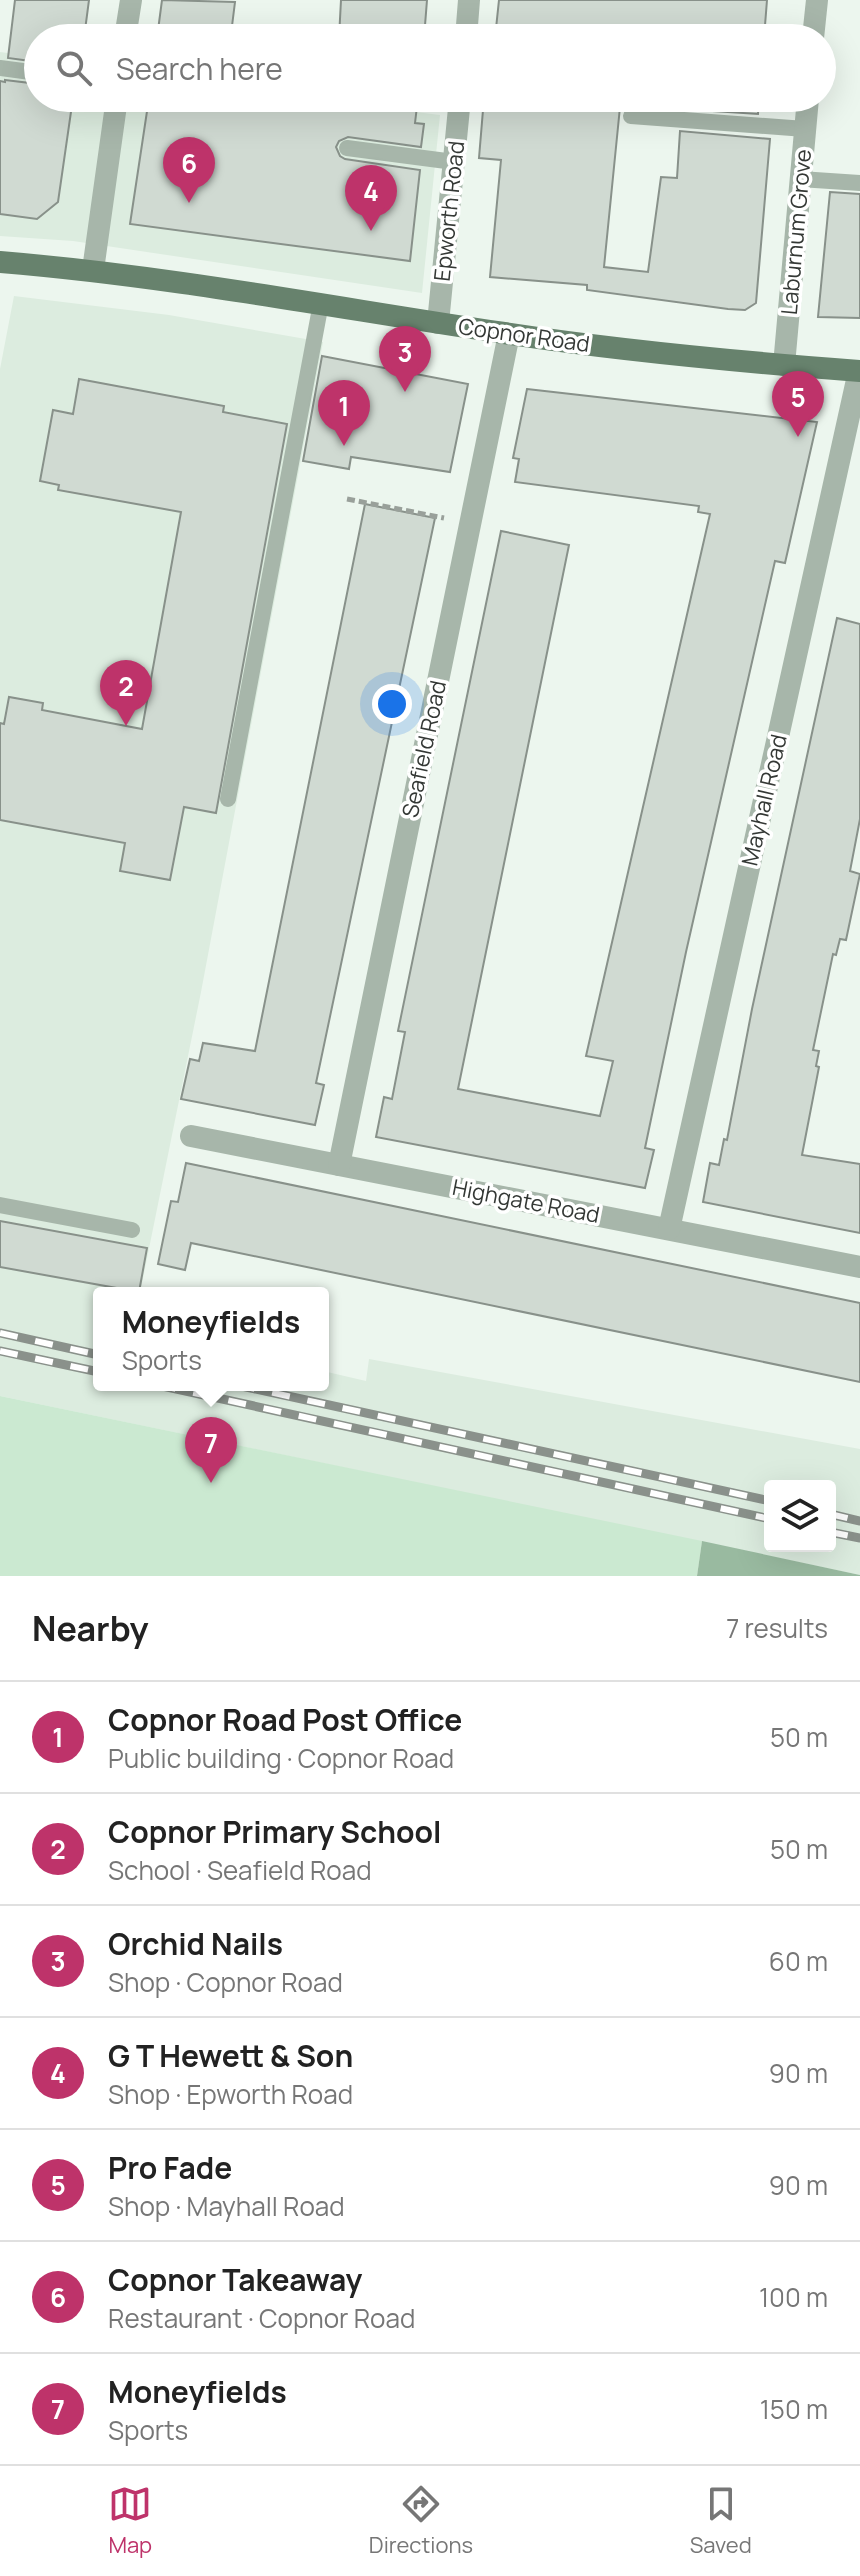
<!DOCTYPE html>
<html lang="en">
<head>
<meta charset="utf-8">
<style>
  :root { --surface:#fff; --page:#f6f6f6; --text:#222; --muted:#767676; --line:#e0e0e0; --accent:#be336a }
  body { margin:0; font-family:Manrope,sans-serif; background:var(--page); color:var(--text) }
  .controls { position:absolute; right:24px; bottom:24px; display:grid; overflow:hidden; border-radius:8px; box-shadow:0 8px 32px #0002 }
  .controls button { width:72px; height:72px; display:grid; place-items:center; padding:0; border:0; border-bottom:2px solid var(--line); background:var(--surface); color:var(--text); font:40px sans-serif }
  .you { position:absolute; left:392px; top:704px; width:28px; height:28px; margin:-20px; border:6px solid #fff; border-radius:50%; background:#1a73e8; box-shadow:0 0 0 12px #1a73e833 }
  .badge { display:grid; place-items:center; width:52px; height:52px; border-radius:50%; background:var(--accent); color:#fff; font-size:26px; font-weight:700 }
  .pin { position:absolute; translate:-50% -66px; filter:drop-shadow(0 2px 4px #0008) }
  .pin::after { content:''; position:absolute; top:42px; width:28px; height:24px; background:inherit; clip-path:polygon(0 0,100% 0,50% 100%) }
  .popup { position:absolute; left:93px; top:1287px; width:236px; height:104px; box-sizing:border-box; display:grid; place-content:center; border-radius:8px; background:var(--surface); filter:drop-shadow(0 2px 6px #0005); font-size:26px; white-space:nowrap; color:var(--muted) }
  .popup b { font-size:30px; color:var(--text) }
  .popup::after { content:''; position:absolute; left:50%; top:100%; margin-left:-16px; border:16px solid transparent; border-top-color:var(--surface) }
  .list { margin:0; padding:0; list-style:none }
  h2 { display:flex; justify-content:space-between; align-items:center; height:104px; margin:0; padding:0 32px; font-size:34px }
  h2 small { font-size:26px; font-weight:400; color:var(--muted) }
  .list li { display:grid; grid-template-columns:52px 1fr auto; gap:24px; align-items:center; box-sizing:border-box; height:112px; padding:0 32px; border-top:2px solid var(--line) }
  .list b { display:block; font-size:30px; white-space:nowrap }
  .list p { margin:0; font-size:26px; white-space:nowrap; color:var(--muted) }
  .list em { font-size:26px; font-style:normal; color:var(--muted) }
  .icon { flex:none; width:44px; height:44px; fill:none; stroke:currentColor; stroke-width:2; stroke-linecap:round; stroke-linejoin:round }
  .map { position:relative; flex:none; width:860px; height:1576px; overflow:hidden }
  .search { position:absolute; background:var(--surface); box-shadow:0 8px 32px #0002; left:24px; right:24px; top:24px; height:88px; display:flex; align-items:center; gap:20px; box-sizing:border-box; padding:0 28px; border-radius:44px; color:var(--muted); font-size:30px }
  .sheet { height:888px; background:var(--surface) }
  nav { display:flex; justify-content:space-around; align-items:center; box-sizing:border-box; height:112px; border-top:2px solid var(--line); background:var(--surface); font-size:22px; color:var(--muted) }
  nav a { display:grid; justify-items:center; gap:4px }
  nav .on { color:var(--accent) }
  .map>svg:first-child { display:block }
  .built { fill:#dcecdf; fill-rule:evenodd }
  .green { fill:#cbe9d1 }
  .forest { fill:#99baa0 }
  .building { fill:#d0dad2; stroke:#88918a; stroke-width:2 }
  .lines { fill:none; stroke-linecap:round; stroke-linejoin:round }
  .path { stroke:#99a09a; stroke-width:5; stroke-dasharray:8 4; stroke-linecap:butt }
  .service { stroke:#a7b6aa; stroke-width:16 }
  .minor { stroke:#a7b6aa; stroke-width:22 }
  .primary { stroke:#67826d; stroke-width:22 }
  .rail-casing { stroke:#8a918b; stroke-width:9 }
  .rail { stroke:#fff; stroke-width:6; stroke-dasharray:18; stroke-linecap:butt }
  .labels { text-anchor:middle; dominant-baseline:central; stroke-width:7; stroke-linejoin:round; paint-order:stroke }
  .street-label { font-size:22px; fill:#343835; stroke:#fff }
</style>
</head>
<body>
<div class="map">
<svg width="860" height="1576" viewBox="0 0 860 1576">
  <rect width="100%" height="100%" fill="#ecf6ee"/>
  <g class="built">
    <path d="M 0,52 L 38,57 L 38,98 L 304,98 L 440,115 L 422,293 L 73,241 L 0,236 Z"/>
    <path d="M 14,296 L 169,315 L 323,342 L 201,992 L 140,1293 L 99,1293 L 99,1385 L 323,1385 L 323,1371 L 366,1381 L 369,1359 L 860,1449 L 860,1575 L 0,1396 L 0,369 ZM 770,1486 L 830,1486 L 830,1546 L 770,1546 Z"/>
  </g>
  <path class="green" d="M 0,1396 L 702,1541 L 697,1576 L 0,1576 Z"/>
  <path class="forest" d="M 702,1541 L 860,1575 L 860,1576 L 697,1576 Z"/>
  <g class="building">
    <path d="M 15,0 L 89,0 L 84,38 L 38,38 L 38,62 L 8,58 Z"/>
    <path d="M 162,0 L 235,2 L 231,34 L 208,31 L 207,38 L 157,38 Z"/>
    <path d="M 341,0 L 427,0 L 424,38 L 339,38 Z"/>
    <path d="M 499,0 L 767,0 L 764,38 L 495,38 Z"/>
    <path d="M 5,80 L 38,84 L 38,98 L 73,98 L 58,202 L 37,219 L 0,214 L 0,81 L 5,82 Z"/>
    <path d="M 149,98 L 418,98 L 415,123 L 424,124 L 421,147 L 348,137 L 339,141 L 336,147 L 340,156 L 345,159 L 420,170 L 410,261 L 130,224 Z"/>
    <path d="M 484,98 L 595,98 L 594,105 L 620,107 L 604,267 L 648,272 L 661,177 L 677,178 L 680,131 L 770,139 L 756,303 L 745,310 L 728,309 L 587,290 L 587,285 L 490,277 L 501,160 L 479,158 Z"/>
    <path d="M 683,98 L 759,98 L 758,114 L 682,109 Z"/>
    <path d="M 830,192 L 860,194 L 860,318 L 818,317 Z"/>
    <path d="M 322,356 L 468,384 L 450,472 L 351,457 L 349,469 L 303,461 Z"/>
    <path d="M 79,379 L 224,406 L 223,412 L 287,424 L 216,813 L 184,807 L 170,880 L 120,871 L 125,843 L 0,820 L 0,723 L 4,724 L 9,697 L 43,703 L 42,710 L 142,729 L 181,512 L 58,490 L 59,485 L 40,481 L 53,410 L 73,414 Z"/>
    <path d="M 527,389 L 817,422 L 785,563 L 775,561 L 686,952 L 645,1148 L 654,1150 L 645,1188 L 376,1137 L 384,1097 L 392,1099 L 405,1032 L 398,1031 L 501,531 L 569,545 L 458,1089 L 600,1116 L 613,1061 L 586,1056 L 710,514 L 698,512 L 699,506 L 515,482 L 519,459 L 513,458 Z"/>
    <path d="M 365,504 L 435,518 L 316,1083 L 324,1085 L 315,1125 L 181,1099 L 190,1059 L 199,1061 L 203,1043 L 255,1051 Z"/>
    <path d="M 837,618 L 860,624 L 860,819 L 850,871 L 860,874 L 846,940 L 840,939 L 836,955 L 833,954 L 813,1050 L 819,1051 L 816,1066 L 819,1067 L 802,1155 L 860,1164 L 860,1233 L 703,1202 L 710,1163 L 719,1165 L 724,1139 L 727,1140 L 752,1009 Z"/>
    <path d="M 186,1163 L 860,1303 L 860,1382 L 191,1243 L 185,1270 L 158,1264 L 171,1201 L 178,1202 Z"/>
    <path d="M 0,1221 L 147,1248 L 139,1292 L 0,1267 Z"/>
  </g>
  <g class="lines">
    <path class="path" d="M 347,499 L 444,518"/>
    <g class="service">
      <path d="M 0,68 L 38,73"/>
      <path d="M 631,116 L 805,129"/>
      <path d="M 347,148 L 454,162"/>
      <path d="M 800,179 L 860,183"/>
      <path d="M 228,799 L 321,303"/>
      <path d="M 0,1205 L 132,1230"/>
    </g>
    <g class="minor">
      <path d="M 125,38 L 131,0"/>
      <path d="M 466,38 L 469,0"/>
      <path d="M 813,38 L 817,0"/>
      <path d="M 93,270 L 117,98"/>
      <path d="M 438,323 L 460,98"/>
      <path d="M 784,365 L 808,98"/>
      <path d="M 191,1136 L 860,1267"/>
      <path d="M 339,1165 L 509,334"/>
      <path d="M 669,1229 L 859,371"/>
    </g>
    <path class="primary" d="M 0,262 C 170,276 336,308 504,333 C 622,351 741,362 860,371"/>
    <defs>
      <g id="rail">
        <path d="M 0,1333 L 99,1355"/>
        <path d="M 0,1351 L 99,1372"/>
        <path d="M 158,1385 L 770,1519"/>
        <path d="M 237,1385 L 770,1501"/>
        <path d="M 830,1514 L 860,1521"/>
        <path d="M 830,1532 L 860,1538"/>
      </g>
    </defs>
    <use href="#rail" class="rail-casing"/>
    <use href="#rail" class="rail"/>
  </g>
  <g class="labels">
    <g class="street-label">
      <text transform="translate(449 211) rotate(-84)">Epworth Road</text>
      <text transform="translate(796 232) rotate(-85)">Laburnum Grove</text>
      <text transform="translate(524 335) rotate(8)">Copnor Road</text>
      <text transform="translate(424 749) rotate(-78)">Seafield Road</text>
      <text transform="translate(764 800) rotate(-77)">Mayhall Road</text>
      <text transform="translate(526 1201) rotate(11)">Highgate Road</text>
    </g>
  </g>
</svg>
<div class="controls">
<button><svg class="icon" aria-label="layers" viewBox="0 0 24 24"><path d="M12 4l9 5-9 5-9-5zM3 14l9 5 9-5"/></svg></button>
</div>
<div class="you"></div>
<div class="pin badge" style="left:344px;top:446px">1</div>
<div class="pin badge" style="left:126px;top:726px">2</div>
<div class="pin badge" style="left:405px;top:392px">3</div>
<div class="pin badge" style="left:371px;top:231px">4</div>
<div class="pin badge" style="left:798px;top:437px">5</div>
<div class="pin badge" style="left:189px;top:203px">6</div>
<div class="pin badge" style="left:211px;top:1483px">7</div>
<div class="popup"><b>Moneyfields</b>Sports</div>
<div class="search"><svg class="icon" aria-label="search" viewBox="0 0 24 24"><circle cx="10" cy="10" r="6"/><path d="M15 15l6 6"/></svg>Search here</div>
</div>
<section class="sheet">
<h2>Nearby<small>7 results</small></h2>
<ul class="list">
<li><span class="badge">1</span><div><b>Copnor Road Post Office</b><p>Public building · Copnor Road</p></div><em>50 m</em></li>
<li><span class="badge">2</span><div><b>Copnor Primary School</b><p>School · Seafield Road</p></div><em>50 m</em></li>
<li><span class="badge">3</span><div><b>Orchid Nails</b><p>Shop · Copnor Road</p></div><em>60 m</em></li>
<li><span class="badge">4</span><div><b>G T Hewett &amp; Son</b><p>Shop · Epworth Road</p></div><em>90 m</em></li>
<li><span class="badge">5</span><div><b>Pro Fade</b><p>Shop · Mayhall Road</p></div><em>90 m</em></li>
<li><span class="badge">6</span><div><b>Copnor Takeaway</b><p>Restaurant · Copnor Road</p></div><em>100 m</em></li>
<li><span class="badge">7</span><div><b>Moneyfields</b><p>Sports</p></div><em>150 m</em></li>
</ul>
</section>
<nav>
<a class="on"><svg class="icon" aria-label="map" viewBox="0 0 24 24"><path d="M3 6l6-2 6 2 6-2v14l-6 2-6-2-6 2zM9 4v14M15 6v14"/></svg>Map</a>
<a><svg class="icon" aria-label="directions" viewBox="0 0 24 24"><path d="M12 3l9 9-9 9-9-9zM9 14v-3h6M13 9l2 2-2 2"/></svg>Directions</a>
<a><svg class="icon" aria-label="saved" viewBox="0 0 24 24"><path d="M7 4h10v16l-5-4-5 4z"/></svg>Saved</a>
</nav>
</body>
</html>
